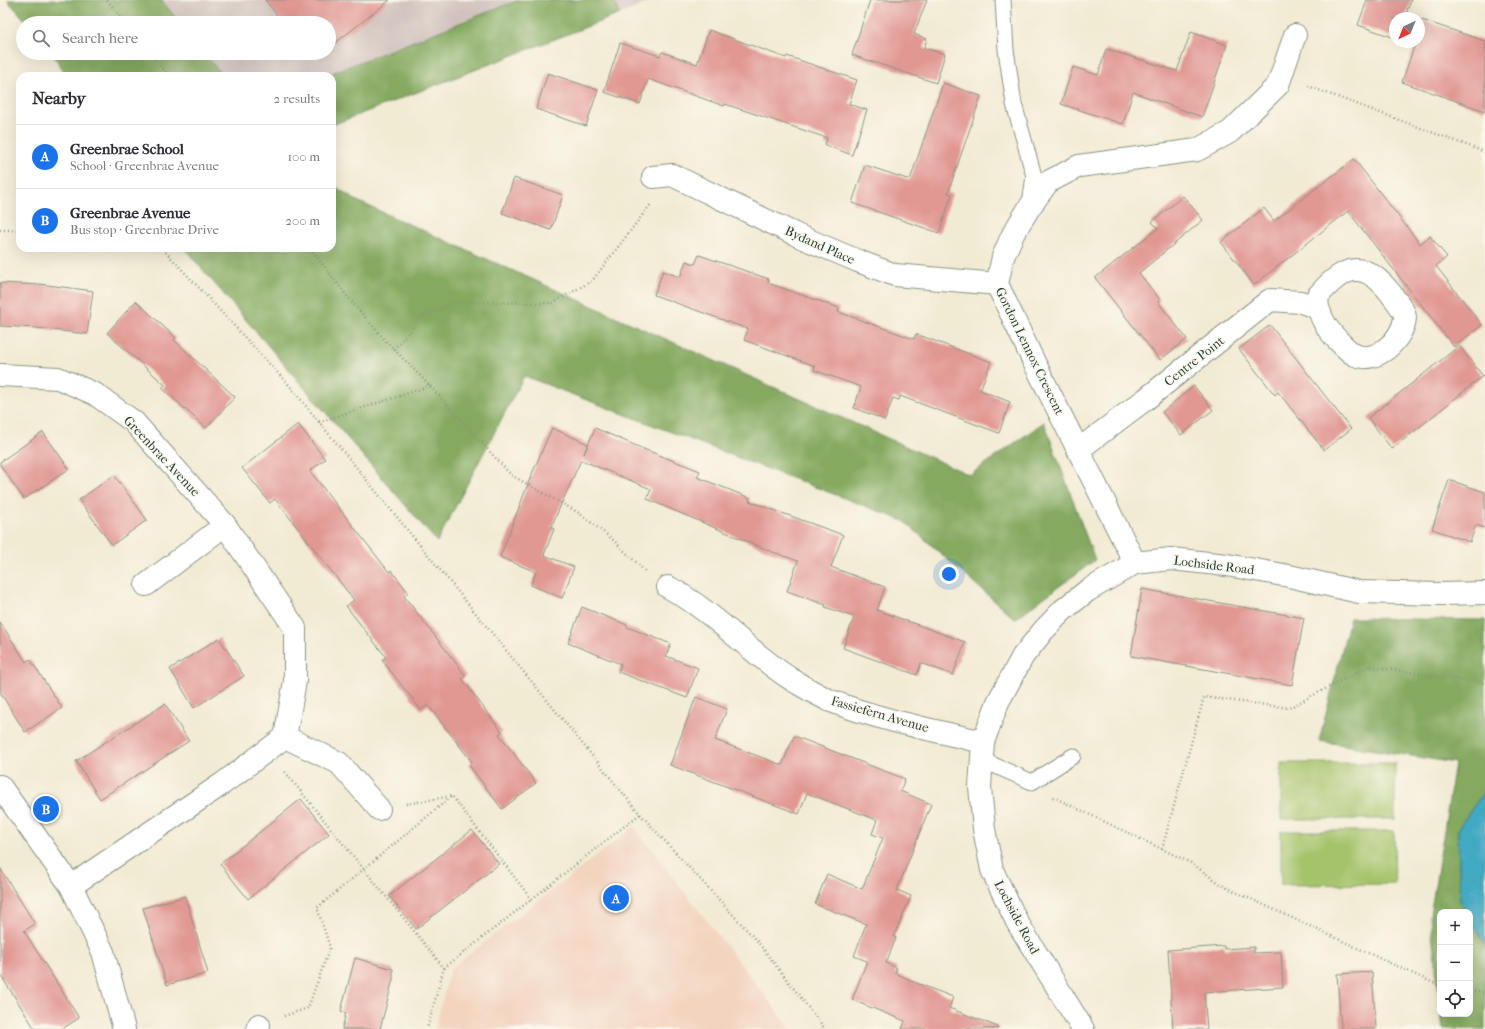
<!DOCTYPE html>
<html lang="en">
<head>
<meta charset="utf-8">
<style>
  :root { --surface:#fff; --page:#f7f7f7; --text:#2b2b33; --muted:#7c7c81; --line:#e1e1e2; --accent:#1a73e8 }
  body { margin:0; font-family:"IM FELL French Canon",serif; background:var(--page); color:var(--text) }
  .controls { position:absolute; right:12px; bottom:12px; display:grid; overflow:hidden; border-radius:8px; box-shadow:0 4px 16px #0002 }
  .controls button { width:36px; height:36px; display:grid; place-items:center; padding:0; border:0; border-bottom:1px solid var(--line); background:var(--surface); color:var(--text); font:20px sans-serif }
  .compass { position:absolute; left:1389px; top:12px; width:36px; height:36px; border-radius:50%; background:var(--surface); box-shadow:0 4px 16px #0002; rotate:223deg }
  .you { position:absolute; left:949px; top:574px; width:14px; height:14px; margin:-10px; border:3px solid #fff; border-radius:50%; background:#1a73e8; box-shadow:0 0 0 6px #1a73e833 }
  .badge { display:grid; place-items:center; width:26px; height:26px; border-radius:50%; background:var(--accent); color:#fff; font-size:13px; font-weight:700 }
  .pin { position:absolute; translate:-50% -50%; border:2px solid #fff; box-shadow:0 1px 4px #0006 }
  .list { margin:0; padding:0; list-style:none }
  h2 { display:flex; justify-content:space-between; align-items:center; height:52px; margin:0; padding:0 16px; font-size:17px }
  h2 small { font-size:13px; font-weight:400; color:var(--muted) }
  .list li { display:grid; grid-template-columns:26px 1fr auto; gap:12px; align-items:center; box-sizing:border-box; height:64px; padding:0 16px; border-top:1px solid var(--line) }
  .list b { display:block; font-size:15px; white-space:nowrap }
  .list p { margin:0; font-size:13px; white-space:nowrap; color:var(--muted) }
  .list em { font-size:13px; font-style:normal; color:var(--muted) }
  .icon { flex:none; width:22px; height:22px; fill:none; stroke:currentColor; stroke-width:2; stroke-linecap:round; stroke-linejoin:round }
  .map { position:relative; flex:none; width:1485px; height:1029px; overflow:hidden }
  .search { position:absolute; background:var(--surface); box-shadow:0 4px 16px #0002; left:16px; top:16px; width:320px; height:44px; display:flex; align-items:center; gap:10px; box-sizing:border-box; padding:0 14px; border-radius:22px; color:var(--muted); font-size:15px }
  .panel { position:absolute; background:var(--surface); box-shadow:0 4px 16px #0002; left:16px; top:72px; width:320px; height:180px; border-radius:12px }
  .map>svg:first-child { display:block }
  .built { fill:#f3d4bf }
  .industrial { fill:#cfc0bb }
  .green { fill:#a5c36a; stroke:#62804f }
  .forest { fill:#84a95e; stroke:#527349 }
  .water { fill:#42a9c2; stroke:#30737b }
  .building { fill:#e19792 }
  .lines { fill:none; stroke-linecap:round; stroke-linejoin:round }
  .lane-casing { stroke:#889484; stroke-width:17 }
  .street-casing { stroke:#889484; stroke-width:24 }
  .path { stroke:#889484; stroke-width:2.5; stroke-dasharray:1 3; stroke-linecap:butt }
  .lane { stroke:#fff; stroke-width:15 }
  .street { stroke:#fff; stroke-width:22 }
  .labels { text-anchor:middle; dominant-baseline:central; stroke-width:3; stroke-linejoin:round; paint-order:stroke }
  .street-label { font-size:13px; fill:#1f3d34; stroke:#fbf7ec }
</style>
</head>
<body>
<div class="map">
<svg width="1485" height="1029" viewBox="0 0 1485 1029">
  <rect width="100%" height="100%" fill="#fbf7ec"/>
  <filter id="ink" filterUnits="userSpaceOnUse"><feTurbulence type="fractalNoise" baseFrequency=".025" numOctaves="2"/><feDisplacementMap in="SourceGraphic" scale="8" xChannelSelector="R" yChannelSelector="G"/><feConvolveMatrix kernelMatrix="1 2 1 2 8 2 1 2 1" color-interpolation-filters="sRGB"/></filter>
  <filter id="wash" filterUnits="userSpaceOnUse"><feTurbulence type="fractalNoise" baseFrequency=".012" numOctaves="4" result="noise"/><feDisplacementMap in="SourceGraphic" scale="16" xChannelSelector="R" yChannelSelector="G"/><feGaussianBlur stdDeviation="0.9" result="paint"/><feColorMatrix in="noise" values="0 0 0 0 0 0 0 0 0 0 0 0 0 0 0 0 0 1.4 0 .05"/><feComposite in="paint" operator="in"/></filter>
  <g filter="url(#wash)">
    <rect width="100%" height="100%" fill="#f2ebd3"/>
    <path class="built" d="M 634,827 L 791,1029 L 435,1029 L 450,969 Z"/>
    <path class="industrial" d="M 161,0 L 653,0 L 633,9 L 332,125 L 332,76 L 223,76 L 204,53 L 329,53 L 329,23 L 180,23 Z"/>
    <g class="green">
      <rect x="1281" y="763" width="114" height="56"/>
      <path d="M 1281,831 L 1394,831 L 1395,884 L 1281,885 Z"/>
    </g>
    <g class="forest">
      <path d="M 7,0 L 161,0 L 180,23 L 28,23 Z"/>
      <path d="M 519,0 L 613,0 L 620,14 L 332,125 L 332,76 L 324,76 Z"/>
      <path d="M 52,53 L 204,53 L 223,76 L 67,76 Z"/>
      <path d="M 332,184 L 355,200 L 970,475 L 1044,422 L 1095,560 L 1015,619 L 904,521 L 524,376 L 437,542 L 184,248 L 332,248 Z"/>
      <path d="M 1350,618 L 1485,620 L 1485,790 L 1458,829 L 1460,901 L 1466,912 L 1440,912 L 1440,1005 L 1430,916 L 1455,763 L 1319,741 Z"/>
      <path d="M 1470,919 L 1485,944 L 1485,1029 L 1443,1029 L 1441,1014 L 1470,1014 Z"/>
    </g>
    <path class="water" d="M 1485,790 L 1485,944 L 1470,919 L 1470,912 L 1466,912 L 1460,901 L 1458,829 Z"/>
    <g id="blocks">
      <g class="building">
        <path d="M 265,0 L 390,0 L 329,48 L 329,23 L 283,23 Z"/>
        <path d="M 870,0 L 927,0 L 914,34 L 927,39 L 924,48 L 945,54 L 936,83 L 852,55 Z"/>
        <path d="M 1367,0 L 1411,0 L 1406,14 L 1417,18 L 1395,18 L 1395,38 L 1358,25 Z"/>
        <path d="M 1419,19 L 1485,41 L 1485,111 L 1402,82 L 1415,44 L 1408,42 L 1419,42 Z"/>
        <path d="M 709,30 L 786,58 L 787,56 L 857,80 L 849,104 L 867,110 L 852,155 L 825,145 L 827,138 L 725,104 L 724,106 L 648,79 L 640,104 L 604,92 L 620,43 L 660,56 L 662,52 L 697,64 Z"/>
        <path d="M 1191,32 L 1227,45 L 1202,117 L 1133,92 L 1123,124 L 1061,104 L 1073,67 L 1098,75 L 1106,49 L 1177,71 Z"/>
        <path d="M 548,73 L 598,90 L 586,126 L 536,109 Z"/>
        <path d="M 943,83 L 981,96 L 948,193 L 952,194 L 939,233 L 852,203 L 865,165 L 910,180 Z"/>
        <path d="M 1354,159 L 1420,244 L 1430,236 L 1447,257 L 1436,266 L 1482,325 L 1454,347 L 1348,211 L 1254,285 L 1221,242 L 1264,208 L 1274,221 Z"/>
        <path d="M 514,178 L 563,195 L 551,230 L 502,213 Z"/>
        <path d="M 1183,196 L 1203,220 L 1139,273 L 1160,300 L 1158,302 L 1187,339 L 1160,360 L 1095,278 L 1158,228 L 1152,222 Z"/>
        <path d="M 699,255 L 769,279 L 768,283 L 839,308 L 838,312 L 914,339 L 916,334 L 991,362 L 980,390 L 1010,402 L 999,433 L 900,396 L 899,400 L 893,398 L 885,420 L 854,408 L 861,387 L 814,370 L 815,366 L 744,340 L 748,329 L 654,295 L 663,271 L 680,277 L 686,261 L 695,264 Z"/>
        <path d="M 0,283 L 40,285 L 40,284 L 93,291 L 87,334 L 37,328 L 0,326 Z"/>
        <path d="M 136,301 L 176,338 L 174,340 L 235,397 L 206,428 L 162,388 L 165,385 L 107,333 Z"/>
        <path d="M 1270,325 L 1351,429 L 1324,450 L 1278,392 L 1275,395 L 1239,349 Z"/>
        <path d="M 1459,346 L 1483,376 L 1392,449 L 1368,418 Z"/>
        <path d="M 1194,386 L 1213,410 L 1181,435 L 1162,412 Z"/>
        <path d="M 298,424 L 325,459 L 310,471 L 389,572 L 391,570 L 408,592 L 404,596 L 466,676 L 462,679 L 502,732 L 499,734 L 536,783 L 502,809 L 469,765 L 472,762 L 428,705 L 421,710 L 382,660 L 386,657 L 346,606 L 354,600 L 275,499 L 270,503 L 242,468 Z"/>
        <path d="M 552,428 L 588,444 L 584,454 L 595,428 L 641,448 L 700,471 L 697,477 L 750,498 L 749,501 L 843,535 L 831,567 L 885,587 L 877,610 L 965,642 L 953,675 L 921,663 L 917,675 L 843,648 L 854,617 L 825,607 L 826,605 L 787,591 L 798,561 L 770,551 L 647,499 L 651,489 L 581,460 L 551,527 L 554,529 L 544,555 L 574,567 L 562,598 L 531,585 L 536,572 L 500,557 L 531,476 Z"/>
        <path d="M 43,432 L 69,469 L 24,499 L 0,465 L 0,462 Z"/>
        <path d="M 114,475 L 147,520 L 112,545 L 79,500 Z"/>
        <path d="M 1449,480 L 1485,492 L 1485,528 L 1476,525 L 1470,542 L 1432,529 Z"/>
        <path d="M 1142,589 L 1304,618 L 1292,685 L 1131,656 Z"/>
        <path d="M 582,607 L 627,625 L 627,627 L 671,644 L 666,656 L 698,668 L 687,698 L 618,672 L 621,664 L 568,643 Z"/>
        <path d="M 0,622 L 26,662 L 30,659 L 62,708 L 25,732 L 0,692 Z"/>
        <path d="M 219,638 L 244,676 L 194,708 L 170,669 Z"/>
        <path d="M 696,697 L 727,709 L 715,740 L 782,765 L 794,736 L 905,779 L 900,791 L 931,804 L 897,890 L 911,896 L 894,937 L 896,938 L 886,963 L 897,968 L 895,973 L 911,980 L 911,981 L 953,997 L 949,1008 L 998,1027 L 998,1029 L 902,1029 L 905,1021 L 852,1000 L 867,961 L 854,956 L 866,924 L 815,904 L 827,874 L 862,889 L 883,838 L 872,834 L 877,820 L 807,793 L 799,814 L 670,765 Z"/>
        <path d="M 165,704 L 189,741 L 100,799 L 76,761 Z"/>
        <path d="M 301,799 L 329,834 L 248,899 L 220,864 Z"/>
        <path d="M 472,830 L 499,864 L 416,929 L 389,896 Z"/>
        <path d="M 0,868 L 35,924 L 24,931 L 79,1018 L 62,1029 L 35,1029 L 0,974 Z"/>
        <path d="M 185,896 L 208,973 L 167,985 L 143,908 Z"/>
        <path d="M 1224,946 L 1224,949 L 1254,947 L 1254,953 L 1281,952 L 1283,987 L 1204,992 L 1207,1029 L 1173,1029 L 1168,950 Z"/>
        <path d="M 355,958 L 393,969 L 393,979 L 380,1029 L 342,1029 L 346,1013 L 341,1011 Z"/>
        <path d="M 1372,972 L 1376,1029 L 1341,1029 L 1337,974 Z"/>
      </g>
    </g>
  </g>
  <g filter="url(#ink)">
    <use href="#blocks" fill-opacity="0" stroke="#889484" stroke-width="1"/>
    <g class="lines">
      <defs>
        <g id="lane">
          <path d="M 1003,0 L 1006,50 L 1014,104 L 1034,176 L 1030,204"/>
          <path d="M 982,760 L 1032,782 L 1073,756"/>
        </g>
        <g id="street">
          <path d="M 653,177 L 672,175 L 801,237 L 858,261 L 895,275 L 997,284"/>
          <path d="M 0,375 L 58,378 L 95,394 L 134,422 L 225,525 L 295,628 L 295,681 L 285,737 L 222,784 L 71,886"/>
          <path d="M 1078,450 L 1146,399 L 1270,300 L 1301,302 L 1318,308 C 1320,312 1321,317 1324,322 C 1328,331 1346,350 1355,355 C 1376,365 1403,339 1405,318 C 1405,310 1396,301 1392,295 C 1364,258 1344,265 1317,297 L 1318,308"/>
          <path d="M 1135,563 L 1033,360 L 997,284 L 1003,257 L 1013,234 L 1029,208 L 1048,182 L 1079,166 L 1197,150 L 1230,132 L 1278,85 L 1295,35"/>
          <path d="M 146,585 L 225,525"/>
          <path d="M 668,587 C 715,612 749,653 794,681 C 806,688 819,696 831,701 C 880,720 933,730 983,742"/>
          <path d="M 285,737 L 339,763 L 379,809"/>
          <path d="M 0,786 L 71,886 L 103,952 L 124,1029"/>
          <path d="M 257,1029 L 259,1025"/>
          <path d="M 1083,1029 L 1017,922 L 992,870 L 984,829 L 980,787 L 983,742 L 998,702 L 1023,656 L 1043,631 L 1063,610 L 1087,591 L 1135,563 L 1171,559 L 1227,565 L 1289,576 L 1359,592 L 1441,594 L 1485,593"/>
        </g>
      </defs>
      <use href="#lane" class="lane-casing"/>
      <use href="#street" class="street-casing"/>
      <g class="path">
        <path d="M 107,0 L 126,23"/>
        <path d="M 150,53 L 169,76"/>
        <path d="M 1308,86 L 1485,152"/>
        <path d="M 0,230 L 20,230"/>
        <path d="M 159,248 L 163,249 L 288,384 L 640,814 L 757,941 L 825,1029"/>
        <path d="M 310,248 L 347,296 L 384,339 L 430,386 L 511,475 L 579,513 L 611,538 L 646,572"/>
        <path d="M 394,349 L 423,316 L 457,302 L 552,303 L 592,281 L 651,204"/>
        <path d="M 319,422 L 430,386"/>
        <path d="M 285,772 L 444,968 L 427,1029"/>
        <path d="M 1053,797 L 1191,863 L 1225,887 L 1440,986"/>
        <path d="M 406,804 L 452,796 L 532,900"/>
        <path d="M 1162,849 L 1204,697 L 1289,708 L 1369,666 L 1485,683"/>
        <path d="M 444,968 L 640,814"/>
        <path d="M 1470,992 L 1485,992"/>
        <path d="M 284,1016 L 308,1008 L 330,947 L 317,908 L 452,796"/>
      </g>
      <use href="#lane" class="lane"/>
      <use href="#street" class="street"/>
    </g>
  </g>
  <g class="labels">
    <g class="street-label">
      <text transform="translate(820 245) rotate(24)">Bydand Place</text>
      <text transform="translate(1030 351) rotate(64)">Gordon Lennox Crescent</text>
      <text transform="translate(1194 361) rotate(-38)">Centre Point</text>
      <text transform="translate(162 456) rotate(47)">Greenbrae Avenue</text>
      <text transform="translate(1214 565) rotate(7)">Lochside Road</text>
      <text transform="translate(880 714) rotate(16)">Fassiefern Avenue</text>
      <text transform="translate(1017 917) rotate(62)">Lochside Road</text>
    </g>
  </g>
</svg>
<div class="controls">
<button>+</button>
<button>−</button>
<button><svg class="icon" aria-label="locate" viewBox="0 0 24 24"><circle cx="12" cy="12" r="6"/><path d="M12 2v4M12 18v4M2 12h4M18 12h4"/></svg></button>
</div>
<svg class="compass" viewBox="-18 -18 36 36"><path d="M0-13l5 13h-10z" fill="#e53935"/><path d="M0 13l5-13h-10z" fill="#7c7c81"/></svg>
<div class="you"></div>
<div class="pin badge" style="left:616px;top:898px">A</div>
<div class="pin badge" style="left:46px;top:809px">B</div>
<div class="search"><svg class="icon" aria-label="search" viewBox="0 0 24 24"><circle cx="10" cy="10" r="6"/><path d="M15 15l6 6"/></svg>Search here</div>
<section class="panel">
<h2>Nearby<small>2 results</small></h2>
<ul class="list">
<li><span class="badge">A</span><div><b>Greenbrae School</b><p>School · Greenbrae Avenue</p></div><em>100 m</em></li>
<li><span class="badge">B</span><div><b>Greenbrae Avenue</b><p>Bus stop · Greenbrae Drive</p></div><em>200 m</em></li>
</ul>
</section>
</div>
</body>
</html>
